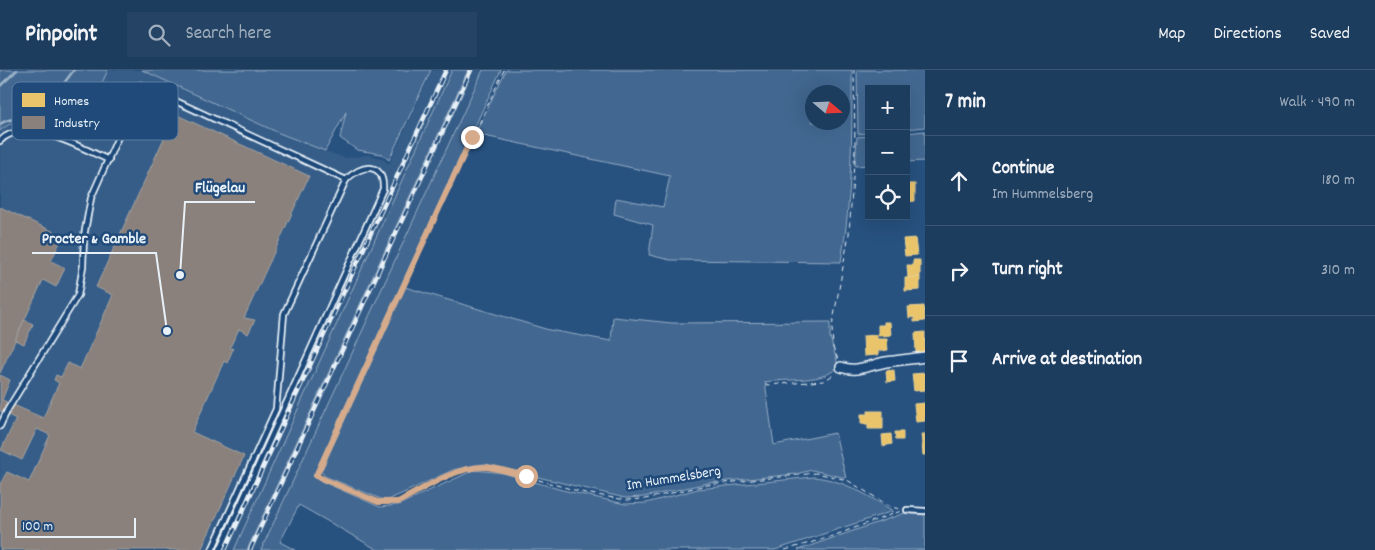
<!DOCTYPE html>
<html lang="en">
<head>
<meta charset="utf-8">
<style>
  :root { --surface:#1d3d5f; --page:#254465; --text:#f1f3f6; --muted:#a0aebd; --line:#3b5674 }
  body { margin:0; font-family:Dekko,sans-serif; background:var(--page); color:var(--text) }
  .controls { position:absolute; right:15px; top:15px; display:grid; overflow:hidden; border-radius:0px; box-shadow:0 5px 20px #0002 }
  .controls button { width:45px; height:45px; display:grid; place-items:center; padding:0; border:0; border-bottom:1px solid var(--line); background:var(--surface); color:var(--text); font:25px sans-serif }
  .compass { position:absolute; left:805px; top:15px; width:45px; height:45px; border-radius:50%; background:var(--surface); box-shadow:0 5px 20px #0002; rotate:109deg }
  .scale { position:absolute; left:15px; bottom:12px; width:121px; box-sizing:border-box; padding-left:5px; border:2px solid #e8f1f8; border-top:0; font-size:14px; line-height:18px; white-space:nowrap; color:#e8f1f8; -webkit-text-stroke:4px #1f4a7a; paint-order:stroke }
  .stop { position:absolute; width:15px; height:15px; margin:-11px; border:4px solid #d6ab8b; border-radius:50%; background:#fff }
  .stop.end { background:#d6ab8b; border-color:#fff; box-shadow:0 1px 5px #0008 }
  .list { margin:0; padding:0; list-style:none }
  h2 { display:flex; justify-content:space-between; align-items:center; height:65px; margin:0; padding:0 20px; font-size:21px }
  h2 small { font-size:16px; font-weight:400; color:var(--muted) }
  .list li { display:grid; grid-template-columns:32px 1fr auto; gap:15px; align-items:center; box-sizing:border-box; height:90px; padding:0 20px; border-top:1px solid var(--line) }
  .list b { display:block; font-size:19px; white-space:nowrap }
  .list p { margin:0; font-size:16px; white-space:nowrap; color:var(--muted) }
  .list em { font-size:16px; font-style:normal; color:var(--muted) }
  .icon { flex:none; width:28px; height:28px; fill:none; stroke:currentColor; stroke-width:2; stroke-linecap:round; stroke-linejoin:round }
  .map { position:relative; flex:none; width:925px; height:480px; overflow:hidden }
  header { display:flex; align-items:center; gap:30px; box-sizing:border-box; height:70px; padding:0 25px; background:var(--surface); border-bottom:1px solid var(--line) }
  header strong { font-size:24px }
  nav { display:flex; gap:28px; margin-inline-start:auto; font-size:18px }
  .search { width:350px; height:45px; background:var(--page); display:flex; align-items:center; gap:12px; box-sizing:border-box; padding:0 18px; border-radius:0px; color:var(--muted); font-size:19px }
  main { display:flex }
  aside { flex:1; background:var(--surface) }
  .map>svg:first-child { display:block }
  .built { fill:#355d88 }
  .green { fill:#436891; stroke:#96acc4; fill-rule:evenodd }
  .homes { fill:#e9c46a; stroke:#e9d295 }
  .industry { fill:#8a817c; stroke:#a6a3a1 }
  .lines { fill:none; stroke-linecap:round; stroke-linejoin:round }
  .stream { stroke:#9db3c9; stroke-width:2.5 }
  .lane-casing { stroke:#e8f1f8; stroke-width:8 }
  .street-casing { stroke:#e8f1f8; stroke-width:12 }
  .path { stroke:#e8f1f8; stroke-width:1; stroke-dasharray:5 4; stroke-linecap:butt }
  .lane { stroke:#1f4a7a; stroke-width:4.5 }
  .street { stroke:#1f4a7a; stroke-width:9 }
  .rail-casing { stroke:#e8f1f8; stroke-width:4.5 }
  .rail { stroke:#1f4a7a; stroke-width:2.5; stroke-dasharray:8; stroke-linecap:butt }
  .route { stroke:#d6ab8b; stroke-width:6 }
  .labels { text-anchor:middle; dominant-baseline:central; stroke-width:5; stroke-linejoin:round; paint-order:stroke }
  .street-label { font-size:15px; fill:#e8f1f8; stroke:#1f4a7a }
  .key { fill:#1f4a7a; stroke:#5b7ca0; stroke-width:1 }
  .key-label { font-size:14px; fill:#e8f1f8 }
  .leader { fill:none; stroke:#e8f1f8; stroke-width:2 }
  .callout-dot { fill:#e8f1f8; stroke:#1f4a7a; stroke-width:2 }
  .callout-label { font-size:16px; text-anchor:middle; font-weight:bold; fill:#e8f1f8; stroke:#1f4a7a; stroke-width:5; stroke-linejoin:round; paint-order:stroke }
</style>
</head>
<body>
<header>
<strong>Pinpoint</strong>
<div class="search"><svg class="icon" aria-label="search" viewBox="0 0 24 24"><circle cx="10" cy="10" r="6"/><path d="M15 15l6 6"/></svg>Search here</div>
<nav><a>Map</a><a>Directions</a><a>Saved</a></nav>
</header>
<main>
<div class="map">
<svg width="925" height="480" viewBox="0 0 925 480">
  <rect width="100%" height="100%" fill="#27517f"/>
  <filter id="ink" filterUnits="userSpaceOnUse"><feTurbulence type="fractalNoise" baseFrequency=".02" numOctaves="2"/><feDisplacementMap in="SourceGraphic" scale="10" xChannelSelector="R" yChannelSelector="G"/><feConvolveMatrix kernelMatrix="1 2 1 2 8 2 1 2 1" color-interpolation-filters="sRGB"/></filter>
  <g filter="url(#ink)">
    <g class="built">
      <path d="M 108,0 L 142,0 L 279,63 L 325,81 L 345,88 L 368,85 L 380,88 L 389,94 L 432,0 L 452,0 L 234,480 L 0,480 L 0,61 L 13,54 L 29,50 L 44,52 L 77,67 Z"/>
      <path d="M 468,0 L 483,0 L 261,480 L 247,480 Z"/>
    </g>
    <g class="green">
      <path d="M 0,0 L 108,0 L 77,67 C 52,56 24,40 0,61 Z"/>
      <path d="M 142,0 L 431,0 L 389,90 L 382,84 L 357,80 L 340,68 L 346,42 L 325,81 L 279,63 Z"/>
      <path d="M 452,0 L 468,0 L 247,480 L 234,480 Z"/>
      <path d="M 483,0 L 501,0 L 314,405 L 315,408 L 380,437 L 398,435 L 474,400 L 504,403 L 562,420 L 625,434 L 646,433 L 698,419 L 813,407 C 842,409 869,426 893,441 L 775,480 L 378,480 L 299,435 L 280,472 L 295,480 L 261,480 Z"/>
      <path d="M 506,0 L 852,0 C 852,65 852,129 841,192 L 670,190 L 649,185 L 653,155 L 614,144 L 616,128 L 663,137 L 670,106 L 475,64 ZM 812,22 L 842,22 L 842,52 L 812,52 Z"/>
      <path d="M 857,0 L 925,0 L 925,57 L 906,59 L 906,19 L 869,19 L 869,63 L 858,64 Z"/>
      <path d="M 925,61 L 925,91 L 906,92 L 906,63 Z"/>
      <path d="M 869,66 L 869,95 L 855,96 L 857,67 Z"/>
      <path d="M 405,217 L 549,260 L 611,271 L 613,247 L 672,253 L 830,252 L 830,267 L 838,295 C 828,314 785,308 765,312 L 774,375 L 835,363 L 846,408 L 812,400 L 796,404 L 708,413 L 644,427 L 625,428 L 484,394 L 453,400 L 386,431 L 324,406 L 321,401 Z"/>
      <path d="M 905,443 L 925,445 L 925,480 L 798,480 Z"/>
    </g>
    <g class="homes">
      <path d="M 906,114 L 915,114 L 915,131 L 906,132 Z"/>
      <path d="M 915,168 L 917,185 L 905,186 L 903,169 Z"/>
      <path d="M 913,190 L 920,190 L 920,207 L 908,208 L 907,195 L 913,195 Z"/>
      <path d="M 920,207 L 920,220 L 905,221 L 905,208 Z"/>
      <path d="M 924,236 L 925,251 L 914,252 L 914,247 L 909,248 L 908,237 Z"/>
      <path d="M 884,252 L 890,252 L 891,265 L 878,266 L 878,255 L 884,255 Z"/>
      <path d="M 925,262 L 925,282 L 916,283 L 915,263 Z"/>
      <path d="M 877,265 L 877,269 L 887,269 L 888,280 L 878,281 L 878,285 L 864,286 L 863,266 Z"/>
      <path d="M 894,300 L 895,311 L 887,312 L 886,301 Z"/>
      <path d="M 925,303 L 925,320 L 914,321 L 912,304 Z"/>
      <path d="M 925,333 L 925,351 L 916,352 L 914,334 Z"/>
      <path d="M 868,341 L 883,341 L 883,359 L 868,359 L 868,354 L 861,354 L 861,344 L 868,344 Z"/>
      <path d="M 895,362 L 903,362 L 903,370 L 896,370 Z"/>
      <path d="M 891,364 L 892,374 L 883,376 L 882,365 Z"/>
      <path d="M 921,364 L 925,364 L 925,385 L 923,385 Z"/>
    </g>
    <g class="industry">
      <path d="M 175,44 L 309,106 L 244,248 L 255,250 L 248,264 L 239,259 L 230,277 L 233,279 L 227,293 L 224,291 L 192,362 L 244,386 L 201,480 L 0,480 L 0,414 L 7,402 L 29,412 L 50,365 L 37,359 L 22,390 L 1,380 L 16,349 L 0,341 L 0,305 L 10,310 L 2,330 L 43,348 L 59,313 L 54,310 L 56,305 L 61,307 L 68,293 L 80,299 L 113,225 L 96,217 Z"/>
      <path d="M 0,137 L 63,166 L 51,191 L 65,198 L 56,217 L 43,210 L 0,303 Z"/>
      <path d="M 24,250 L 33,254 L 24,274 L 15,270 Z"/>
    </g>
    <g class="lines">
      <g class="stream">
        <path d="M 0,16 L 17,0"/>
        <path d="M 0,54 C 9,47 18,50 29,47 C 45,43 64,12 74,0"/>
      </g>
      <defs>
        <g id="lane">
          <path d="M 0,71 C 25,45 81,78 109,90"/>
          <path d="M 0,356 L 8,339 L 78,225 L 83,196 L 84,166 L 91,128 L 141,15 L 346,110 L 284,244 L 276,339 L 212,480"/>
          <path d="M 907,440 L 925,441"/>
          <path d="M 220,480 L 383,119 C 384,91 361,94 346,110"/>
        </g>
        <path id="street" d="M 841,297 C 856,303 870,295 886,292 C 899,290 912,289 925,287"/>
      </defs>
      <use href="#lane" class="lane-casing"/>
      <use href="#street" class="street-casing"/>
      <g class="path">
        <path d="M 504,0 L 316,406 L 378,432 L 397,432 L 453,404 L 484,397 L 503,400 L 585,423 L 626,430 L 645,429 L 707,415 L 816,403 L 847,410 L 891,437 L 900,439"/>
        <path d="M 838,289 L 833,278 L 832,257 L 849,164 L 855,79 L 854,0"/>
        <path d="M 766,315 L 824,311 L 836,303"/>
        <path d="M 785,480 L 827,468 L 901,441"/>
      </g>
      <use href="#lane" class="lane"/>
      <use href="#street" class="street"/>
      <defs>
        <g id="rail">
          <path d="M 225,480 L 446,0"/>
          <path d="M 250,480 L 471,0"/>
        </g>
      </defs>
      <use href="#rail" class="rail-casing"/>
      <use href="#rail" class="rail"/>
    </g>
  </g>
  <g class="lines" filter="url(#ink)">
    <path class="route" d="M 472,67 L 316,406 L 378,432 L 398,432 C 423,419 454,397 484,397 C 498,398 512,403 526,406"/>
  </g>
  <g class="labels">
    <g class="street-label">
      <text transform="translate(674 409) rotate(-9)">Im Hummelsberg</text>
    </g>
  </g>
  <rect x="12" y="12" width="166" height="58" rx="8" class="key"/>
  <rect x="22" y="23" width="23" height="14" fill="#e9c46a"/>
  <rect x="22" y="46" width="23" height="13" fill="#8a817c"/>
  <g class="key-label">
    <text x="54" y="35">Homes</text>
    <text x="54" y="57">Industry</text>
  </g>
  <path class="leader" d="M180 205L185 132H255M167 261L156 183H32"/>
  <g class="callout-dot">
    <circle cx="180" cy="205" r="5"/>
    <circle cx="167" cy="261" r="5"/>
  </g>
  <g class="callout-label">
    <text x="220" y="122">Flügelau</text>
    <text x="94" y="173">Procter &amp; Gamble</text>
  </g>
</svg>
<div class="controls">
<button>+</button>
<button>−</button>
<button><svg class="icon" aria-label="locate" viewBox="0 0 24 24"><circle cx="12" cy="12" r="6"/><path d="M12 2v4M12 18v4M2 12h4M18 12h4"/></svg></button>
</div>
<svg class="compass" viewBox="-18 -18 36 36"><path d="M0-13l5 13h-10z" fill="#e53935"/><path d="M0 13l5-13h-10z" fill="#a0aebd"/></svg>
<div class="scale">100 m</div>
<div class="stop" style="left:526px;top:406px"></div>
<div class="stop end" style="left:472px;top:67px"></div>
</div>
<aside>
<h2>7 min<small>Walk · 490 m</small></h2>
<ul class="list">
<li><svg class="icon" aria-label="ahead" viewBox="0 0 24 24"><path d="M12 20V5M6 11l6-6 6 6"/></svg><div><b>Continue</b><p>Im Hummelsberg</p></div><em>180 m</em></li>
<li><svg class="icon" aria-label="right" viewBox="0 0 24 24"><path d="M7 20v-9h11M14 6l5 5-5 5"/></svg><div><b>Turn right</b></div><em>310 m</em></li>
<li><svg class="icon" aria-label="arrive" viewBox="0 0 24 24"><path d="M6 21V4h12l-3 4 3 4H6"/></svg><div><b>Arrive at destination</b></div></li>
</ul>
</aside>
</main>
</body>
</html>
